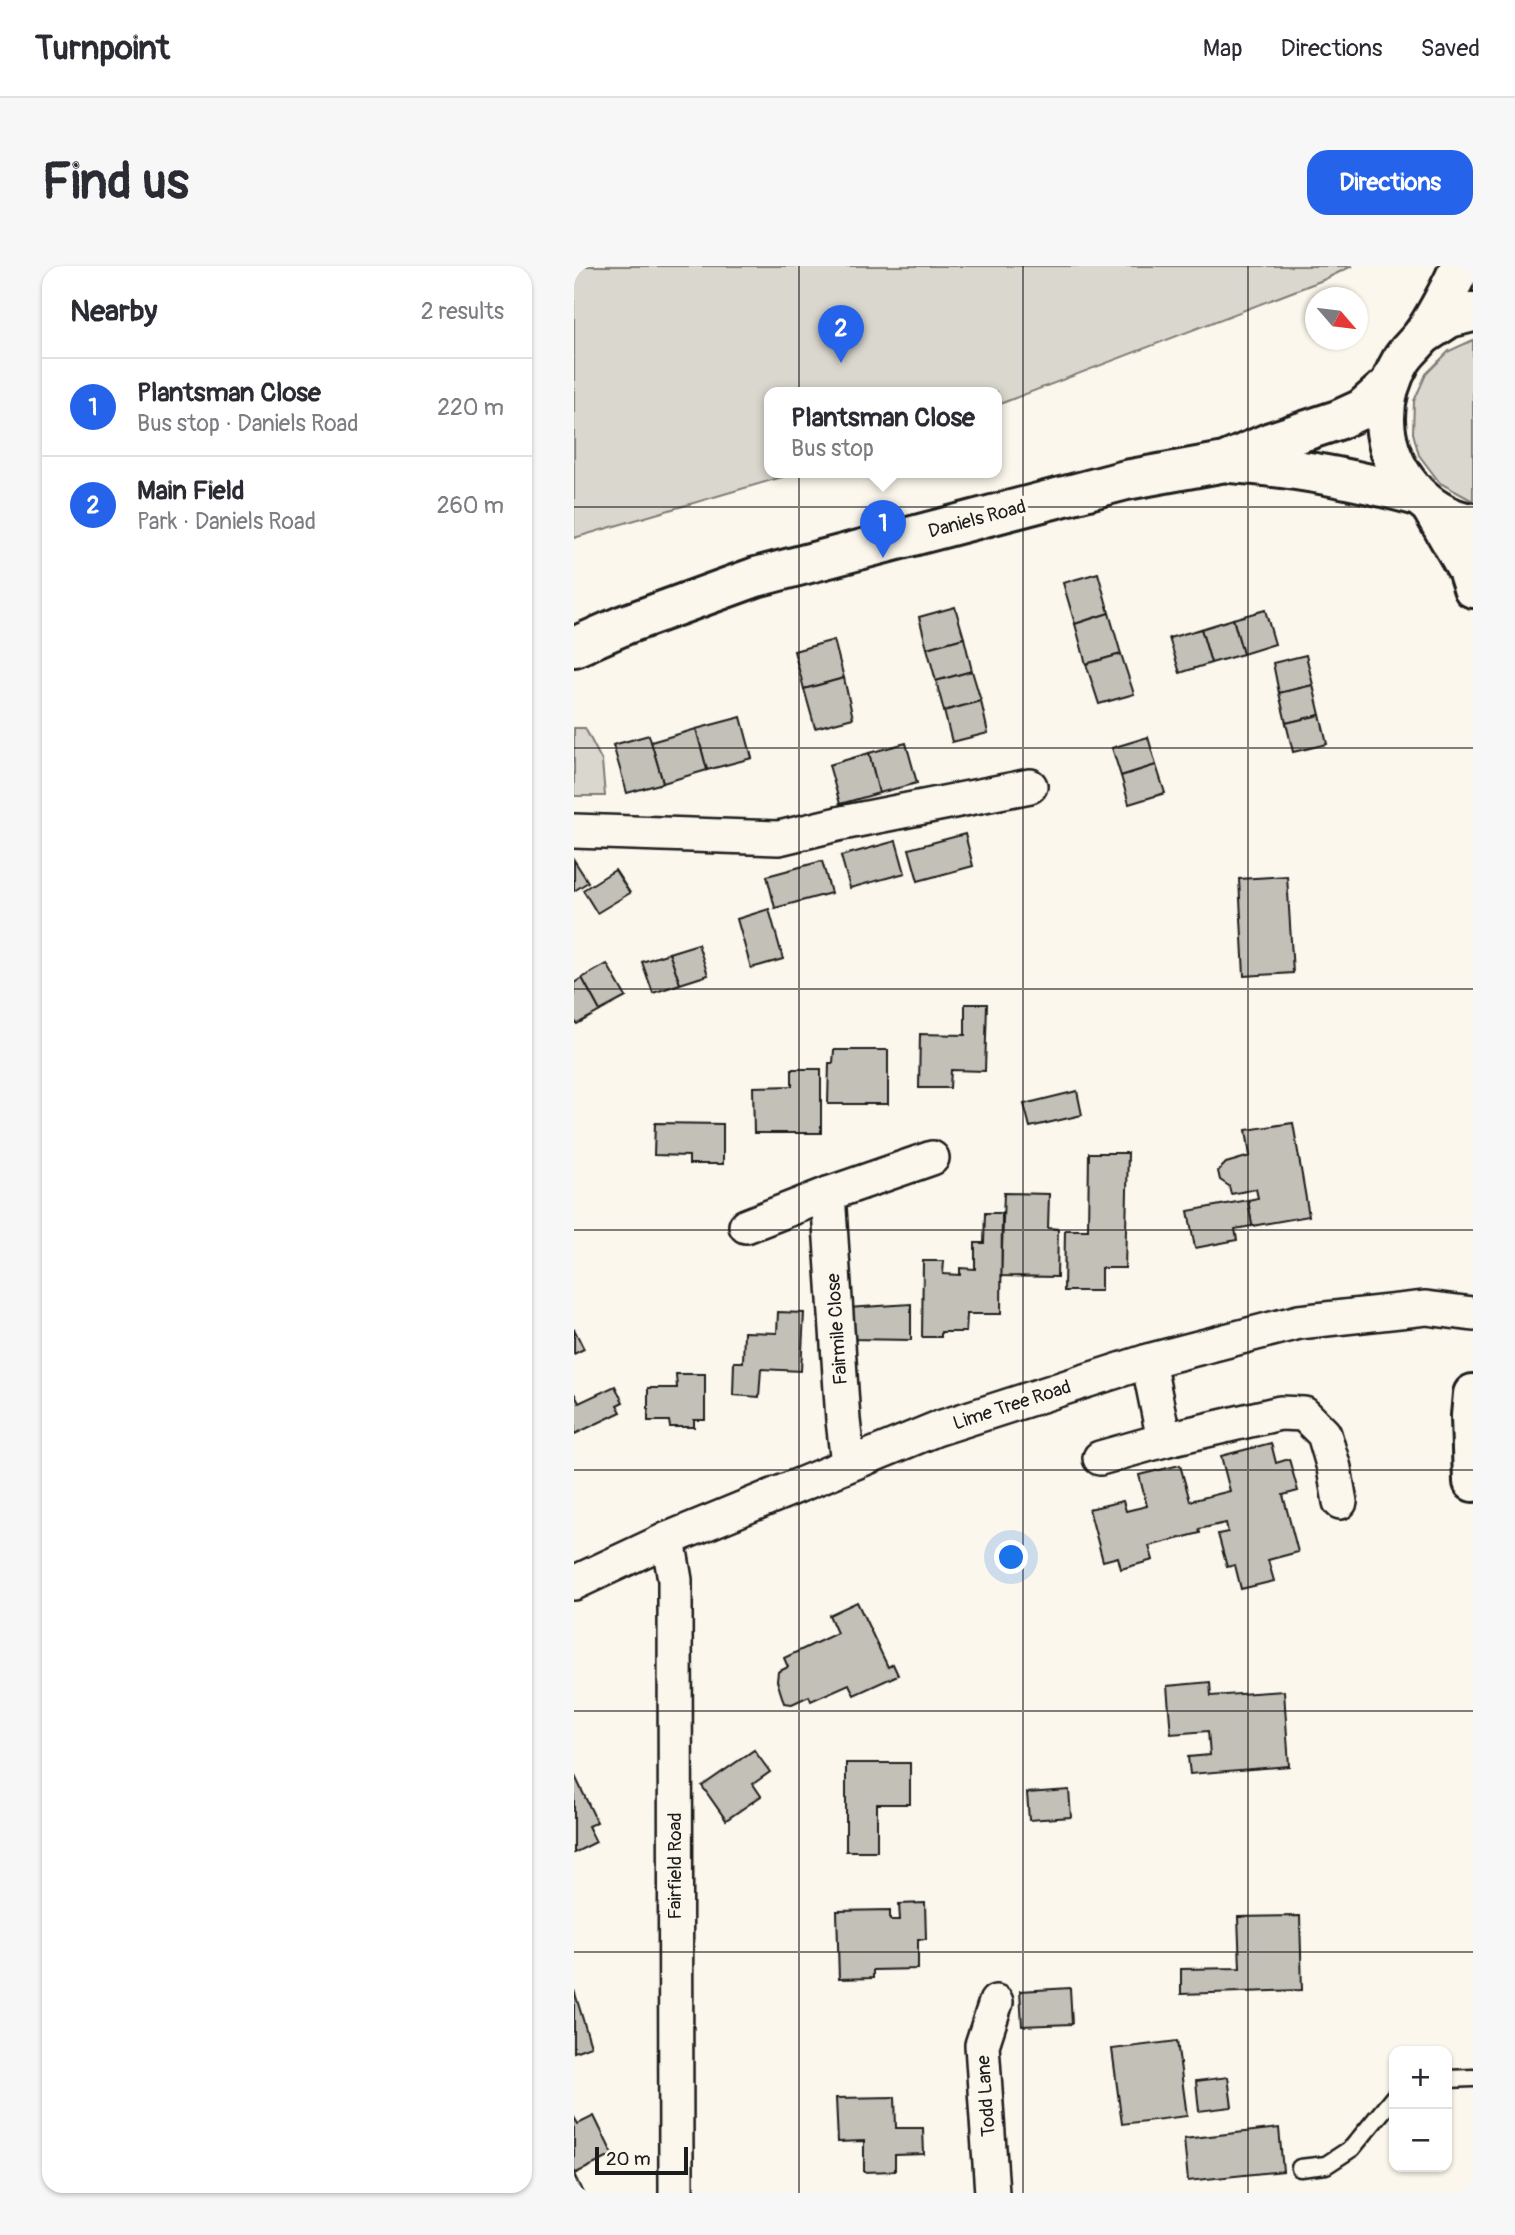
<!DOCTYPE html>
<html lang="en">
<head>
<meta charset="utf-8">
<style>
  :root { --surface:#fff; --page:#f7f7f7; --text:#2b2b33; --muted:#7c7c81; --line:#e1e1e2; --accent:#2563eb }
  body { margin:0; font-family:Pangolin,sans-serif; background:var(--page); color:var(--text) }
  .controls { position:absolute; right:21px; bottom:21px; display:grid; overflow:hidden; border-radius:14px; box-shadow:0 2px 5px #0004 }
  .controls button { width:63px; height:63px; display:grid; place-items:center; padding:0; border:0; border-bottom:2px solid var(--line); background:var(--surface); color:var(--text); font:35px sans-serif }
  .compass { position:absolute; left:731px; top:21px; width:63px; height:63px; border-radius:50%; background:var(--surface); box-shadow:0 2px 5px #0004; rotate:118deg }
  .scale { position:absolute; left:21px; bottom:18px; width:93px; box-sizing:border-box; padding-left:7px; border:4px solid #1c1c1c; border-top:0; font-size:19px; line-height:24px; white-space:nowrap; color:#1c1c1c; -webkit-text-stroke:5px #fbf7ec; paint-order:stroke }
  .you { position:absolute; left:438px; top:1292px; width:24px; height:24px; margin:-18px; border:5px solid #fff; border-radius:50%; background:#1a73e8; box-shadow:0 0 0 10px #1a73e833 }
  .badge { display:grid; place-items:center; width:46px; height:46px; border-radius:50%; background:var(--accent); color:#fff; font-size:23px; font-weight:700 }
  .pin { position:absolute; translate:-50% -58px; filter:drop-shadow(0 2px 4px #0008) }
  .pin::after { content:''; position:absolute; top:37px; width:24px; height:21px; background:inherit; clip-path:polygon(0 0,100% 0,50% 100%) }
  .popup { position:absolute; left:190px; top:121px; width:238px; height:91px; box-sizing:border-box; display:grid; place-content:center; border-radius:14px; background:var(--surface); filter:drop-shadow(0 2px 5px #0005); font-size:23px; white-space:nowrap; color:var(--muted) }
  .popup b { font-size:26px; color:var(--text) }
  .popup::after { content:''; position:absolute; left:50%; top:100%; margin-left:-14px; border:14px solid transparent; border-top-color:var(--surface) }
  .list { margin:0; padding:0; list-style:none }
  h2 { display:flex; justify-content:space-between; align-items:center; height:91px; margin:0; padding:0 28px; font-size:30px }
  h2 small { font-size:23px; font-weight:400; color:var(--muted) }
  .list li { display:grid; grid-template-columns:46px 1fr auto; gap:21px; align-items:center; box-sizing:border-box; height:98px; padding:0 28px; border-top:2px solid var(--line) }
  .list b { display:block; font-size:26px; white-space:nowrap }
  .list p { margin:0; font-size:23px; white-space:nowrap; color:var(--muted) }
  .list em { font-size:23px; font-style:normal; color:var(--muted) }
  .map { position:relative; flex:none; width:899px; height:1927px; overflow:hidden; border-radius:21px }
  header { display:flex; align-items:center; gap:42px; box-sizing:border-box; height:98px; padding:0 35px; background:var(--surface); border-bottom:2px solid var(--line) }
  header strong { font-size:33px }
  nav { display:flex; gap:38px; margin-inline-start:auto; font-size:24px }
  .intro { display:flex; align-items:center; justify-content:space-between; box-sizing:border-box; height:168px; padding:0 42px }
  h1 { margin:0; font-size:49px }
  .button { padding:18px 32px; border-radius:21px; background:var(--accent); color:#fff; font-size:24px; font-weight:700 }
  main { display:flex; gap:42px; padding:0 42px }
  aside { flex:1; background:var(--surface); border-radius:21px; box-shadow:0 2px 5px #0004 }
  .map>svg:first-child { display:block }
  .green { fill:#dad7ce; stroke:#7b7a75; stroke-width:2 }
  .building { fill:#c3c0b8; stroke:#1c1c1c; stroke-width:2 }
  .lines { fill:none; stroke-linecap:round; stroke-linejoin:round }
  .service-casing { stroke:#1c1c1c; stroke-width:21 }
  .minor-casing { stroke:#1c1c1c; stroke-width:38 }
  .primary-casing { stroke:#1c1c1c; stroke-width:44 }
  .trunk-casing { stroke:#1c1c1c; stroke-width:44 }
  .service { stroke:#fbf7ec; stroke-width:16 }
  .minor { stroke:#fbf7ec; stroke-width:33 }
  .primary { stroke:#fbf7ec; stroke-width:38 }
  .trunk { stroke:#fbf7ec; stroke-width:38 }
  .grid { fill:none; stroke:#1c1c1c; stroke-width:2; stroke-opacity:0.55 }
  .labels { text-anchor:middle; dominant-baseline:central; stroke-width:7; stroke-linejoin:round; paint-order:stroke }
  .street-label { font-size:19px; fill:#1c1c1c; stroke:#fbf7ec }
</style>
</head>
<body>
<header>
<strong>Turnpoint</strong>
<nav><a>Map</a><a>Directions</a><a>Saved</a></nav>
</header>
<div class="intro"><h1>Find us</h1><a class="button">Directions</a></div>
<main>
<aside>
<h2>Nearby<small>2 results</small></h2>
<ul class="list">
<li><span class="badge">1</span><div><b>Plantsman Close</b><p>Bus stop · Daniels Road</p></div><em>220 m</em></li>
<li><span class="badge">2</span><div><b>Main Field</b><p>Park · Daniels Road</p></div><em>260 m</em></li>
</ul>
</aside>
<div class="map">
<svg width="899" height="1927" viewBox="0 0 899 1927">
  <rect width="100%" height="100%" fill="#fbf7ec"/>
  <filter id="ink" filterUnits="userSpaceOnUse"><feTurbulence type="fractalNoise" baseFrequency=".0143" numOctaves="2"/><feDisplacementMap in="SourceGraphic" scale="14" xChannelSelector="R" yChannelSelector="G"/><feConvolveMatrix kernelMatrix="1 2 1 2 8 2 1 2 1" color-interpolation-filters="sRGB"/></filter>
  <g filter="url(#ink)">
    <g class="green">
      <path d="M 0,0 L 778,0 L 749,14 L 423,139 L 423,126 L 195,126 L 195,206 L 225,206 L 0,272 Z"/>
      <path d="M 899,74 L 899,235 L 866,217 L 845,189 L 839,167 L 840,135 L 852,108 L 875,85 Z"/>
      <path d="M 0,462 L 11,462 L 28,495 L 31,530 L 0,530 Z"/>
    </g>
    <g class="building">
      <path d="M 524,307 L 535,347 L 501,358 L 489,317 Z"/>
      <path d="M 381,341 L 390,372 L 353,382 L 345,351 Z"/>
      <path d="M 691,344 L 701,378 L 669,388 L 659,353 Z"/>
      <path d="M 535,347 L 547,388 L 512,398 L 501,358 Z"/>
      <path d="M 659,353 L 669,388 L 637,397 L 627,363 Z"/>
      <path d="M 627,363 L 637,397 L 606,407 L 595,372 Z"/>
      <path d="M 390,372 L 398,405 L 362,415 L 353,382 Z"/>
      <path d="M 260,374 L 270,412 L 230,423 L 220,385 Z"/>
      <path d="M 547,388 L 560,428 L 525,438 L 512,398 Z"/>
      <path d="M 732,389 L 739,419 L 705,427 L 699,397 Z"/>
      <path d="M 398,405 L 407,435 L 370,445 L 362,415 Z"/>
      <path d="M 270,412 L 279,452 L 241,462 L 230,423 Z"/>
      <path d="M 739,419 L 746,449 L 712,457 L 705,427 Z"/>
      <path d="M 407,435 L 414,467 L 378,476 L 370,445 Z"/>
      <path d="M 746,449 L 753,478 L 719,486 L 712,457 Z"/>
      <path d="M 167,451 L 178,492 L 133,504 L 122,463 Z"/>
      <path d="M 122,463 L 133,504 L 89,517 L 77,476 Z"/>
      <path d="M 75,469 L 89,517 L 53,527 L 39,479 Z"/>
      <path d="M 574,471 L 582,499 L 547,510 L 538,482 Z"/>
      <path d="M 332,477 L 343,517 L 305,527 L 295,487 Z"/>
      <path d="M 295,487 L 305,527 L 266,538 L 255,499 Z"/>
      <path d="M 582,499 L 591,527 L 555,538 L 547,510 Z"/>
      <path d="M 391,568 L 399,600 L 344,615 L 335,583 Z"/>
      <path d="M 322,575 L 331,607 L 276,622 L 267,590 Z"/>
      <path d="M 0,594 L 14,616 L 0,625 Z"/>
      <path d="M 248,595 L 257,627 L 201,642 L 193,610 Z"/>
      <path d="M 41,604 L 56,627 L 23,647 L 9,624 Z"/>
      <path d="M 713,610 L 719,707 L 670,710 L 665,613 Z"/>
      <path d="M 195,643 L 209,693 L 177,702 L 163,653 Z"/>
      <path d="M 124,678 L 134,709 L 106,718 L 95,687 Z"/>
      <path d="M 95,687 L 106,718 L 79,727 L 68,696 Z"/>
      <path d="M 33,698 L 52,731 L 26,745 L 8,712 Z"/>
      <path d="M 8,712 L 26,745 L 3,758 L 0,754 L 0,717 Z"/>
      <path d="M 391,738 L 413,738 L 411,805 L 377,804 L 376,822 L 345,822 L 346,768 L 391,769 Z"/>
      <path d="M 260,784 L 314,784 L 314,838 L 254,838 L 255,797 L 259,797 Z"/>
      <path d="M 218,803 L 247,803 L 247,867 L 180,867 L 179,821 L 218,820 Z"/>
      <path d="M 503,825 L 508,849 L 456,861 L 450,838 Z"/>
      <path d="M 81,857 L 149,858 L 149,898 L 115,898 L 115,890 L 80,889 Z"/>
      <path d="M 719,857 L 735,950 L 678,960 L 674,934 L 684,932 L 682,923 L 657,928 L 655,920 L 646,914 L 644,905 L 652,897 L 676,890 L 672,864 Z"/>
      <path d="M 515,887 L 554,887 L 551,1002 L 527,1002 L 527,1025 L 490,1025 L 491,964 L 514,964 Z"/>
      <path d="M 430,927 L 475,928 L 474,962 L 484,963 L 483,1011 L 427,1010 Z"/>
      <path d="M 674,934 L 678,960 L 661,963 L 663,974 L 621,982 L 614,945 Z"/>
      <path d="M 411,947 L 428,947 L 427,1048 L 393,1048 L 392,1066 L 367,1066 L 367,1071 L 348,1071 L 349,995 L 370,995 L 369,1008 L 386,1009 L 386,1002 L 401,1003 L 401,977 L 410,977 Z"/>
      <path d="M 337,1038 L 337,1074 L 275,1073 L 273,1042 Z"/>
      <path d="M 204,1046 L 230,1047 L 227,1105 L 187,1103 L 185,1131 L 159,1129 L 160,1096 L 169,1096 L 170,1066 L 203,1067 Z"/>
      <path d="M 0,1063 L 10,1083 L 0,1088 Z"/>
      <path d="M 102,1108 L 131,1108 L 131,1154 L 120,1154 L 120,1161 L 96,1161 L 95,1155 L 74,1155 L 74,1122 L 103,1122 Z"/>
      <path d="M 41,1120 L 49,1136 L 43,1139 L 47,1146 L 1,1168 L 0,1127 L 5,1137 Z"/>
      <path d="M 697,1177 L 702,1197 L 715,1193 L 724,1225 L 709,1229 L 724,1286 L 694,1294 L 700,1315 L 667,1323 L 661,1299 L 653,1301 L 644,1268 L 654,1266 L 652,1257 L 625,1263 L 626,1267 L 575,1280 L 579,1294 L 547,1303 L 544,1291 L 529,1295 L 515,1243 L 549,1235 L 552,1245 L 573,1240 L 565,1209 L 606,1199 L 616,1235 L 656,1225 L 647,1190 Z"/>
      <path d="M 283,1336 L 314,1401 L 319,1398 L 324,1409 L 280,1429 L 275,1418 L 237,1435 L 235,1430 L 218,1438 L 210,1437 L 203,1415 L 204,1406 L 214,1401 L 210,1392 L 263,1367 L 255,1349 Z"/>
      <path d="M 636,1416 L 637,1430 L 710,1425 L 715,1500 L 616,1508 L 614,1491 L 636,1489 L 634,1465 L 597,1468 L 593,1420 Z"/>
      <path d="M 180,1484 L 196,1506 L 179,1518 L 187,1530 L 152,1554 L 128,1520 Z"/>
      <path d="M 272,1497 L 336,1497 L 336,1538 L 303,1538 L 303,1585 L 272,1585 Z"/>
      <path d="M 0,1508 L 23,1556 L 14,1560 L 22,1576 L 0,1587 Z"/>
      <path d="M 495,1524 L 497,1551 L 455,1554 L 453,1527 Z"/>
      <path d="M 351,1637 L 352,1673 L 344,1673 L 344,1703 L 299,1704 L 299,1712 L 265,1713 L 263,1645 L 316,1644 L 316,1654 L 326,1654 L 325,1638 Z"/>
      <path d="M 726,1650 L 728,1724 L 607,1728 L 607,1703 L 666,1702 L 664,1651 Z"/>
      <path d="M 496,1722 L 498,1758 L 448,1760 L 446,1725 Z"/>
      <path d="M 0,1724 L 17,1780 L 0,1786 Z"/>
      <path d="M 603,1775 L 613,1850 L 548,1858 L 538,1783 Z"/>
      <path d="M 654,1811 L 658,1841 L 625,1845 L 622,1815 Z"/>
      <path d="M 321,1831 L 322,1862 L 349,1862 L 350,1888 L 321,1889 L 321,1905 L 290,1906 L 290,1875 L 264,1876 L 262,1832 Z"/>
      <path d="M 20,1850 L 39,1889 L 0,1908 L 9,1927 L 0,1927 L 0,1851 L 4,1858 Z"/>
      <path d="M 705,1862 L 709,1905 L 614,1915 L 610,1873 Z"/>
    </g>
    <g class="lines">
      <defs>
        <g id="service">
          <path d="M 873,1813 L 899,1812"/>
          <path d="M 726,1902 L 752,1899 L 778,1882 L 820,1831"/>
        </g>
        <g id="minor">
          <path d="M 0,565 L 205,572 L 268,557 L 456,520"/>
          <path d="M 254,928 L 269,1154 L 274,1198"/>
          <path d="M 172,960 L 254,928 L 358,892"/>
          <path d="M 574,1095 L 590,1174 L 706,1147 L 730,1148 L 750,1168 L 760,1202 L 766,1236"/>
          <path d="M 526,1192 L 590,1174"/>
          <path d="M 94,1273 L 101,1314 L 102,1927"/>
          <path d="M 0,1317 L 94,1273 L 362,1163 L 574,1095 L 725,1056 L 852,1042 L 899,1048"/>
          <path d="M 418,1927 L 408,1779 L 422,1736"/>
        </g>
        <g id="primary">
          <path d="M 857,241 L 893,303 L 899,322"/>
          <path d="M 899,1128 L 897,1150 L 899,1216"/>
        </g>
        <g id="trunk">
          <path d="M 886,0 C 880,16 858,57 847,71 C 841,79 832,86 827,95 C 803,136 806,183 836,220 C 850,238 875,255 899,257"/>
          <path d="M 849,69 L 875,52 L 899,46"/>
          <path d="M 656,197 C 721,201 781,213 844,230"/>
          <path d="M 0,381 L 50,359 L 182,311 L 552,214 L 651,196 L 697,176 L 764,154 L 788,143 L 815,119"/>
        </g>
      </defs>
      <use href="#service" class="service-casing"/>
      <use href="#minor" class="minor-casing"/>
      <use href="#primary" class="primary-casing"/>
      <use href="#trunk" class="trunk-casing"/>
      <use href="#service" class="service"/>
      <use href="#minor" class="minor"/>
      <use href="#primary" class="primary"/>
      <use href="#trunk" class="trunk"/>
    </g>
  </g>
  <path class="grid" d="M 225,0 L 225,1927M 449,0 L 449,1927M 674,0 L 674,1927M 0,241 L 899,241M 0,482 L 899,482M 0,723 L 899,723M 0,964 L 899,964M 0,1204 L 899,1204M 0,1445 L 899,1445M 0,1686 L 899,1686"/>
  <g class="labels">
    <g class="street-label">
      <text transform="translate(403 253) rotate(-15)">Daniels Road</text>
      <text transform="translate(263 1063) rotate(-94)">Fairmile Close</text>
      <text transform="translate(438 1139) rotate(-18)">Lime Tree Road</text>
      <text transform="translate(101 1600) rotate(-90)">Fairfield Road</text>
      <text transform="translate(412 1830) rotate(-94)">Todd Lane</text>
    </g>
  </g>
</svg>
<div class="controls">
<button>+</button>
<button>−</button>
</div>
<svg class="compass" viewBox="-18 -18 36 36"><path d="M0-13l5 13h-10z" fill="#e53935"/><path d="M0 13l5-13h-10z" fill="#7c7c81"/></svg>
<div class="scale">20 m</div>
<div class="you"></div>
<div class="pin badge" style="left:309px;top:292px">1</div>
<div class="popup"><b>Plantsman Close</b>Bus stop</div>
<div class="pin badge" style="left:267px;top:97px">2</div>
</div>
</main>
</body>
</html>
